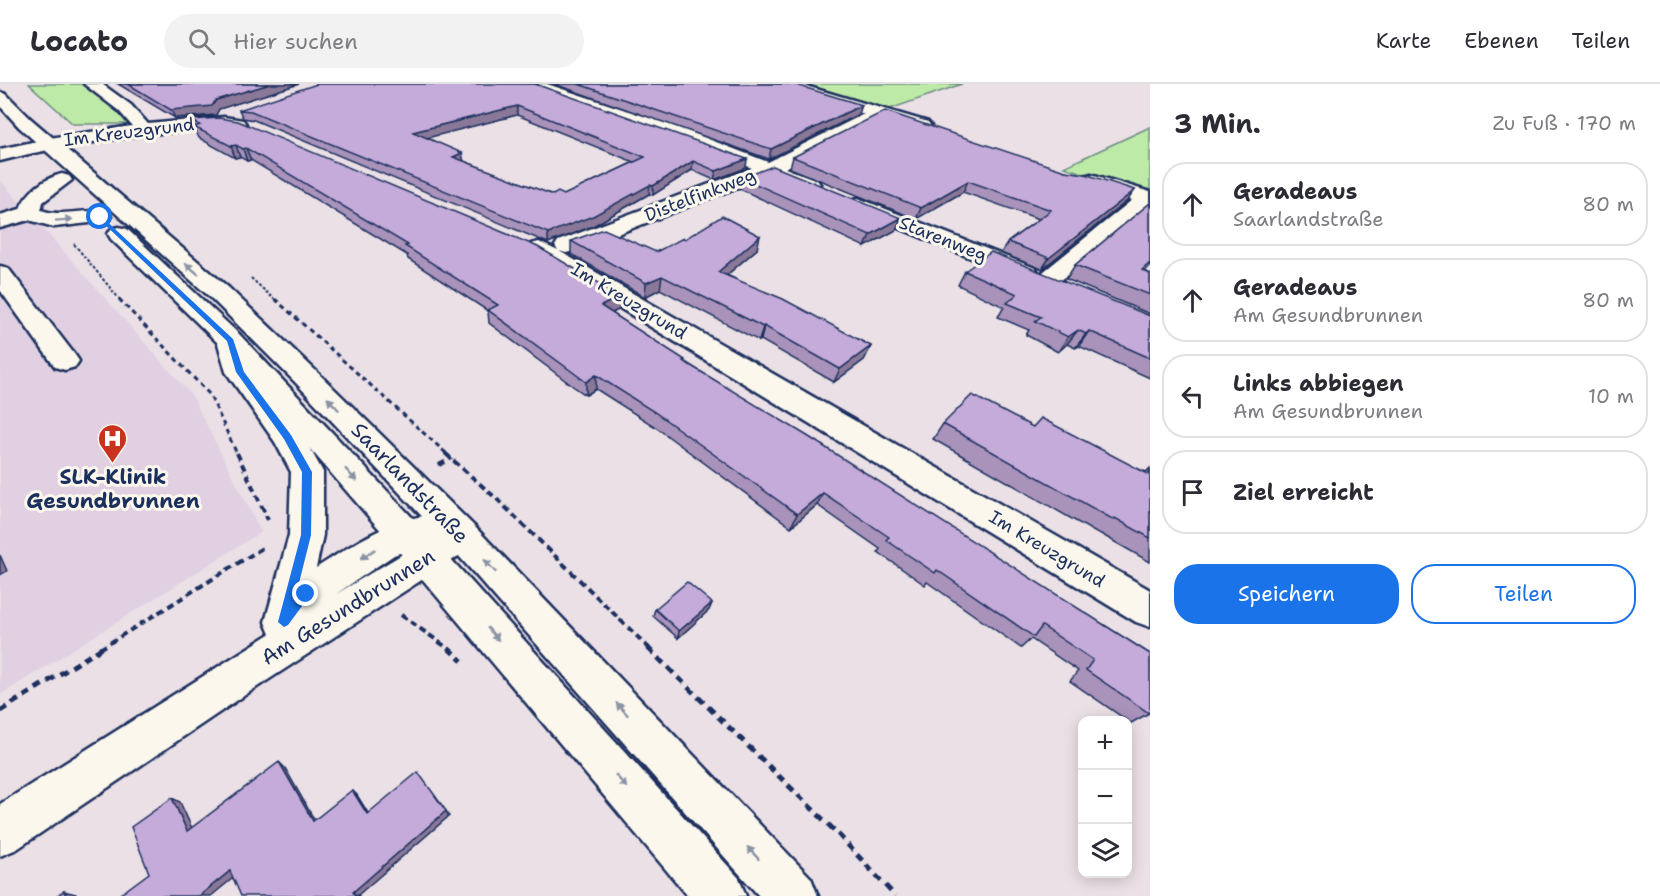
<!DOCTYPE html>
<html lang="de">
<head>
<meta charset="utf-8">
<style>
  :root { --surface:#fff; --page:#f2f2f3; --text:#2b2b33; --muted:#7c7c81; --line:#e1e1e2; --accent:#1a73e8 }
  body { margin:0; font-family:"Shantell Sans",sans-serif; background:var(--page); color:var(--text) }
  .controls { position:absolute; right:18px; bottom:18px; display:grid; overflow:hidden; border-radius:12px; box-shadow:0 3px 15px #0003 }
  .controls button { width:54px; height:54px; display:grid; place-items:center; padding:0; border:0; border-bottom:2px solid var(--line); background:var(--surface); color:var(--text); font:30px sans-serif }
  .stop { position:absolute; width:18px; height:18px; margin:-14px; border:4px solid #1a73e8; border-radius:50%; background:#fff }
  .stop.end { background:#1a73e8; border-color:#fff; box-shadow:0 2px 6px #0008 }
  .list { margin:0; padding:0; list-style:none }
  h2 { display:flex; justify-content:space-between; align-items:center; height:78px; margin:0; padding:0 24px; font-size:26px }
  h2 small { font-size:20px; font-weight:400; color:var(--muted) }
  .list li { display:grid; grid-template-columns:39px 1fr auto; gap:18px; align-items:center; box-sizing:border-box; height:84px; margin:0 12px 12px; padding:0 12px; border:2px solid var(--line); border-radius:24px }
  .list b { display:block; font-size:22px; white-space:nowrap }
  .list p { margin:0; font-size:20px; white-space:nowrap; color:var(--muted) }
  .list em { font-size:20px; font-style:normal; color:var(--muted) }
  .actions { display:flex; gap:12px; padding:18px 24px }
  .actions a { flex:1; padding:14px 0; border:2px solid var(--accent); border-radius:24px; text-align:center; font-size:21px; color:var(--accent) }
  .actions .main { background:var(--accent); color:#fff }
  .icon { flex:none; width:33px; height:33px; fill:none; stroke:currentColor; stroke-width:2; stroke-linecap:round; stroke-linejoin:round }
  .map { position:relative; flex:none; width:1150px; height:812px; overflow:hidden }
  header { display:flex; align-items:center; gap:36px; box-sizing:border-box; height:84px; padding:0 30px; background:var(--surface); border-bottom:2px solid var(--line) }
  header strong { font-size:28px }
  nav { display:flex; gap:33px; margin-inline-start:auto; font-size:21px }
  .search { width:420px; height:54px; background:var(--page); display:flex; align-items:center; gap:15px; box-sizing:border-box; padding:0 21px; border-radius:33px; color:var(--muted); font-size:22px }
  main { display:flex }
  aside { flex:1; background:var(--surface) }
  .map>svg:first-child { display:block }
  .built { fill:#e0d0e2 }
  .green { fill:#beeaa7; stroke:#6c8c82; stroke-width:1.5 }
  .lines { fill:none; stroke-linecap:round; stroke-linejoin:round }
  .minor-casing { stroke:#1b2f5e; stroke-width:5 }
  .major-casing { stroke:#1b2f5e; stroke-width:5 }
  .path-far3 { stroke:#1b2f5e; stroke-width:2; stroke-dasharray:3 2; stroke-linecap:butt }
  .path-far2 { stroke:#1b2f5e; stroke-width:3; stroke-dasharray:5 4; stroke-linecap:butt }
  .path-far1 { stroke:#1b2f5e; stroke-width:4; stroke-dasharray:7 4.5; stroke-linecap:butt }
  .path { stroke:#1b2f5e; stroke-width:5; stroke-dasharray:8 6; stroke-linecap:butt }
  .minor { fill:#fbf7ec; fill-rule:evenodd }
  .major { fill:#fbf7ec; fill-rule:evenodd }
  .wall { fill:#a993bb; stroke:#1b2f5e; stroke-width:1.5; fill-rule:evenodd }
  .shaded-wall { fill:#8a7898; stroke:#1b2f5e; stroke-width:1.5 }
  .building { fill:#c5abd9; stroke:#1b2f5e; stroke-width:1.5; fill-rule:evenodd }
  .oneway { fill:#8b93a5 }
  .route { fill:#1a73e8 }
  .labels { text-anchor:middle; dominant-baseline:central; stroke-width:6; stroke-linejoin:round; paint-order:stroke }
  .far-street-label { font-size:18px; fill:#1b2f5e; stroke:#fbf7ec }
  .poi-label { font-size:21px; font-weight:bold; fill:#1b2f5e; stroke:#fbf7ec }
  .street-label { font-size:21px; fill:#1b2f5e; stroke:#fbf7ec }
</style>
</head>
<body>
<header>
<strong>Locato</strong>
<div class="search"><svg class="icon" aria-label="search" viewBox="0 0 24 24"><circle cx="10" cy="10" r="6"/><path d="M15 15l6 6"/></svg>Hier suchen</div>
<nav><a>Karte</a><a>Ebenen</a><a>Teilen</a></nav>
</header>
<main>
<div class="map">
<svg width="1150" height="812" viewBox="0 0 1150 812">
  <rect width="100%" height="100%" fill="#ebe0e6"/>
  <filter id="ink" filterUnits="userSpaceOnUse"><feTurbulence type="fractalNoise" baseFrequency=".0167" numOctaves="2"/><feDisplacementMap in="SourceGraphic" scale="12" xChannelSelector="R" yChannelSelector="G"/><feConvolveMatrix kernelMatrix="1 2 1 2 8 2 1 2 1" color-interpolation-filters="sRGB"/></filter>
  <g filter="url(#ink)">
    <path class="built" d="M 0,96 L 192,312 L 261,448 L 0,611 Z"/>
    <g class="green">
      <path d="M 29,0 L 87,0 L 121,25 L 132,40 L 73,40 Z"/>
      <path d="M 797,0 L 962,0 L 887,26 Z"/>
      <path d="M 1150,43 L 1150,111 L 1064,83 Z"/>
    </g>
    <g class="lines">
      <defs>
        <g id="minor">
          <path d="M 84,0 L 102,0 L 131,21 L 148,40 L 224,33 L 243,36 L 246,40 L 243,44 L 224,43 C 148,49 74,58 0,77 L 0,65 L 56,53 L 132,42 L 119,27 Z"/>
          <path d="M 524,0 L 547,0 L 677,43 L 768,78 L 864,30 L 778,3 L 775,0 L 799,0 L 928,38 L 931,42 L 928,46 L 922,47 L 880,35 L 785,84 L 817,96 L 820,100 L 817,104 L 803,104 L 769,91 L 574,167 L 566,169 L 559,167 L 1150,506 L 1150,543 L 1136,538 L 531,170 L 528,165 L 531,160 L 539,158 L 558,167 L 555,162 L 558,157 L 752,84 L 665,51 L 527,3 Z"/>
          <path d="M 62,90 L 69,92 L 72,96 L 43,118 L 41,126 C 65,134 85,123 107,129 L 111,133 L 107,137 L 54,143 L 29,136 L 0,144 L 0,131 L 20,125 C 26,108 45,94 62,90 Z"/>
          <path d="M 1091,90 L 1150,108 L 1150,122 L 1054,202 L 1046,204 L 1038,202 L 1034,197 L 1038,192 L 1132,116 L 1084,100 L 1081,96 L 1084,92 Z"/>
          <path d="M 858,114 L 1035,184 L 1039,189 L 1035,194 L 1027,196 L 1019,194 L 851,124 L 848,120 L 851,116 Z"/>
          <path d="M 0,182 L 8,184 L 75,271 L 79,277 L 75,283 L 65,286 L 55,283 L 0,206 Z"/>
          <path d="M 230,248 L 239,250 L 253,286 L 299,345 L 323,388 L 323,451 L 316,484 C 349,463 385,438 424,432 C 441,430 459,437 474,442 L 480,452 L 474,462 L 254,605 L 17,765 L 0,772 L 0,720 L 270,550 L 265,538 L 289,451 L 291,388 L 275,358 L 226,288 L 217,256 L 221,250 ZM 411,465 L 336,510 L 394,471 Z"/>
        </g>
        <g id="major">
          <path d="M 0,8 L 6,10 L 31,35 L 229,204 L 315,286 L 474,442 L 811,794 L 818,812 L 759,812 L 450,462 L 295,298 L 211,214 L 19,43 L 0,22 Z"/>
          <path d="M 119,143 L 127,145 L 239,250 L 440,463 L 739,794 L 746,812 L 688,812 L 414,485 L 221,262 L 111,155 L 108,150 L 111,145 Z"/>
        </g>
      </defs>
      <use href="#minor" class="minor-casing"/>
      <use href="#major" class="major-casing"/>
      <g class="path-far3">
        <path d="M 74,160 L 121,217"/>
        <path d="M 251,194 L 276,217"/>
      </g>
      <g class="path-far2">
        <path d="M 119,215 L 210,311 L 237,370"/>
        <path d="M 275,215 L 447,370"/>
      </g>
      <g class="path-far1">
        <path d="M 237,369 L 268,436"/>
        <path d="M 445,369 L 498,416 L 650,565"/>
        <path d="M 439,381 L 452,374"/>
        <path d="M 401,531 L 449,565"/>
        <path d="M 100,565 L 264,463"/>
      </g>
      <g class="path">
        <path d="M 448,564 L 462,577"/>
        <path d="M 648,564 L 836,748 L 895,812"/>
        <path d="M 0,627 L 102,564"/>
      </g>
      <use href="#minor" class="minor"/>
      <use href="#major" class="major"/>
    </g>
    <g class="wall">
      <path d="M 118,0 L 299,0 L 219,25 L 216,31 L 175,34 Z"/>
      <path d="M 535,0 L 746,84 L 714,96 L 692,86 L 653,111 L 649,110 L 593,142 L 548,159 L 254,36 L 243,34 L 239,26 ZM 517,31 L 634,78 L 564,111 L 553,111 L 464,77 L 427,53 Z"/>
      <path d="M 554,0 L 793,0 L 859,30 L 769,75 Z"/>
      <path d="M 191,36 L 621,212 L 620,225 L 612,229 L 685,278 L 1150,570 L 1149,629 L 1131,639 L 1070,597 L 1078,587 L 1031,555 L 1021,564 L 927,498 L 925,501 L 878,468 L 880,465 L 817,421 L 791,443 L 654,342 L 596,305 L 586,311 L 574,303 L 489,239 L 488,227 L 408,175 L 407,171 L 251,76 L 247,77 L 240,73 L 235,74 L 199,54 Z"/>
      <path d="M 793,73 L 1065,87 L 1135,106 L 1127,117 L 1042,185 L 1001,169 L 1008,158 L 1039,135 L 963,108 L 916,135 L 790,84 Z"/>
      <path d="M 742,94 L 901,134 L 896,146 L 865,163 L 740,105 Z"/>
      <path d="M 1150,119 L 1150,182 L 1145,187 L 1150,190 L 1150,230 L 1066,195 L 1075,181 Z"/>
      <path d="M 685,155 L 757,165 L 727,191 L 871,262 L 864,276 L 834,298 L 761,256 L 759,257 L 660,205 L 645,213 L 571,170 L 571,157 L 656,168 Z"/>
      <path d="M 965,187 L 1150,232 L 1150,294 L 1079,262 L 1075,264 L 1067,260 L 1058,268 L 1026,251 L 1029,246 L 998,233 L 1004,223 L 958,201 Z"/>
      <path d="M 943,340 L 1033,343 L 1146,388 L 1150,384 L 1150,478 L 1099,449 L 1098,450 L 933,355 Z"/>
      <path d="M 712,519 L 709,526 L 678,554 L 653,532 L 655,525 Z"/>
    </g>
    <g class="shaded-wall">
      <path d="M 270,0 L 299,0 L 219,25 L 216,31 L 175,34 L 171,26 L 216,16 Z"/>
      <path d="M 862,21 L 859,30 L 769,75 L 771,65 Z"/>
      <path d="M 517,22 L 517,31 L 415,57 L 413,48 Z"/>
      <path d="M 236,61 L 240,73 L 235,74 L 231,62 Z"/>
      <path d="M 246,64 L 251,76 L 247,77 L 243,65 Z"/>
      <path d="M 462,69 L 464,78 L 453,73 Z"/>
      <path d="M 747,75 L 746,84 L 714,96 L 716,87 Z"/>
      <path d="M 693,77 L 692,86 L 653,111 L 653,102 Z"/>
      <path d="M 968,97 L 963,108 L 916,135 L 921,124 Z"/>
      <path d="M 650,101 L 649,110 L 593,142 L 548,159 L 548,149 Z"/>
      <path d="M 1135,106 L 1127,117 L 1042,185 L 1049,174 Z"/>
      <path d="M 901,134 L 896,146 L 865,163 L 870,151 Z"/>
      <path d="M 760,152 L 757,165 L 715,201 L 718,188 Z"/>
      <path d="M 1150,179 L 1150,182 L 1132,200 L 1142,186 Z"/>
      <path d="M 662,192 L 660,205 L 645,213 L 646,199 Z"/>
      <path d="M 621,212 L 620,225 L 600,235 L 601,222 Z"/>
      <path d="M 764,242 L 761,256 L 759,257 L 763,243 Z"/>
      <path d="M 1078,246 L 1067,260 L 1058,268 L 1068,253 Z"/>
      <path d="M 1089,247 L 1079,262 L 1075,264 L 1086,250 Z"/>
      <path d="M 871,262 L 864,276 L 834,298 L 840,285 Z"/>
      <path d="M 596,291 L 596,305 L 586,311 L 586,298 Z"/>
      <path d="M 823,409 L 817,421 L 791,443 L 797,430 Z"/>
      <path d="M 0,471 L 7,487 L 0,491 Z"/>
      <path d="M 712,519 L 709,526 L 678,554 L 679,547 Z"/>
      <path d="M 279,678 L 285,684 L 318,742 L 313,737 Z"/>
      <path d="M 352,706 L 357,711 L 371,734 L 367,730 Z"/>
      <path d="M 172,714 L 180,718 L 195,751 L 187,747 Z"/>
      <path d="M 446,727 L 449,732 L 358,811 L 359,812 L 356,812 L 353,808 Z"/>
      <path d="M 230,787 L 238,790 L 211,812 L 199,812 Z"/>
      <path d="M 64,807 L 76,810 L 76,812 L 66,812 Z"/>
    </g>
    <g class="building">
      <path d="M 128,0 L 270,0 L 216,16 L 212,22 L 171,26 Z"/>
      <path d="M 317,0 L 535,0 L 747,75 L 716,87 L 693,77 L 653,102 L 650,101 L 593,132 L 548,149 L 251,27 L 239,26 ZM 517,22 L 645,73 L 564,111 L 558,108 L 553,111 L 453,73 L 462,69 L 413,48 Z"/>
      <path d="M 578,0 L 793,0 L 862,21 L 771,65 Z"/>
      <path d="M 885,27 L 1065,87 L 1085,90 L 1135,106 L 1049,174 L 1008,158 L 1051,126 L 968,97 L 921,124 L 793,73 Z"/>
      <path d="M 219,34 L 238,37 L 538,163 L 621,212 L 601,222 L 685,276 L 683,277 L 809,353 L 1150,570 L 1150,628 L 1149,629 L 1086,586 L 1093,576 L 1042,542 L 1034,553 L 937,486 L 935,489 L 886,456 L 889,453 L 823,409 L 797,430 L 656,329 L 596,291 L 586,298 L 574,289 L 488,226 L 498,221 L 405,162 L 408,161 L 246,64 L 243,65 L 236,61 L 231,62 L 194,43 L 200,41 L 191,36 Z"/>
      <path d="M 773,82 L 901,134 L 870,151 L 742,94 Z"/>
      <path d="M 1150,119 L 1150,179 L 1142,186 L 1150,190 L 1150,211 L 1075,181 Z"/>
      <path d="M 722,132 L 760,152 L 718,188 L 783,215 L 871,262 L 840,285 L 764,242 L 763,243 L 662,192 L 646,199 L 571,157 L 604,145 L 656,168 L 683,154 L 685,155 Z"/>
      <path d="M 991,168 L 1150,232 L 1150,274 L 1089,247 L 1086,250 L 1078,246 L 1068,253 L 1035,237 L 1041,233 L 1007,219 L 1017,210 L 965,187 Z"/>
      <path d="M 972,311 L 1033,343 L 1041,334 L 1148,390 L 1150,387 L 1150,454 L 1115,434 L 1114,436 L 943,340 Z"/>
      <path d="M 687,498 L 712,519 L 679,547 L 655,525 Z"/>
      <path d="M 279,678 L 313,737 L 352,706 L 367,730 L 418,688 L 446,727 L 353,808 L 356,812 L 241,812 L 230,787 L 199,812 L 118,812 L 149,789 L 131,743 L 172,714 L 187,747 Z"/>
      <path d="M 64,807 L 66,812 L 57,812 Z"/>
    </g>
    <defs><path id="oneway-solid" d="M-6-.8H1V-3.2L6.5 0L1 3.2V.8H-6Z" transform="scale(1.5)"/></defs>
    <g class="oneway">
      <use href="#oneway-solid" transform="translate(64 136) rotate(-4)"/>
      <use href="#oneway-solid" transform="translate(192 185) rotate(-140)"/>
      <use href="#oneway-solid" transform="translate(333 320) rotate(-134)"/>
      <use href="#oneway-solid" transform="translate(351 391) rotate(48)"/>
      <use href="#oneway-solid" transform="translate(368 470) rotate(146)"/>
      <use href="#oneway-solid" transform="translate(490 482) rotate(-133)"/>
      <use href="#oneway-solid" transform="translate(493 550) rotate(49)"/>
      <use href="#oneway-solid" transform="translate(622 625) rotate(-133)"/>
      <use href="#oneway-solid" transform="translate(621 697) rotate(49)"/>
      <use href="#oneway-solid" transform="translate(753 769) rotate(-133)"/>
    </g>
  </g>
  <path class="route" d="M 100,131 L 233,255 L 244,288 L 291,351 L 312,388 L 311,451 L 295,515 L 306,505 L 311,510 L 288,541 L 284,543 L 278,538 L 301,451 L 302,388 L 284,355 L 236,288 L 227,257 L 98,134 Z"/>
  <defs>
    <symbol id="hospital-pin" viewBox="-11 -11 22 30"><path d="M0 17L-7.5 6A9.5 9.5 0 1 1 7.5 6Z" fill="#c8321e" stroke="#fbf7ec"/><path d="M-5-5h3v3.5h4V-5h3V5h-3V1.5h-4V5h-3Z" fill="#fff"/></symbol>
  </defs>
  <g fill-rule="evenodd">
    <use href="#hospital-pin" x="96" y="338" width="33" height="45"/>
  </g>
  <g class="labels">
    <g class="far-street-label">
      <text transform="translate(129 48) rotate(-7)">Im Kreuzgrund</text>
      <text transform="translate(700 111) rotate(-21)">Distelfinkweg</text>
      <text transform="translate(943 155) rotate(22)">Starenweg</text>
      <text transform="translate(629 217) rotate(31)">Im Kreuzgrund</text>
      <text transform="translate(1047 465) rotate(31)">Im Kreuzgrund</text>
    </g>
    <g class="poi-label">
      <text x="113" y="393">SLK-Klinik<tspan x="113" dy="24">Gesundbrunnen</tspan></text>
    </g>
    <g class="street-label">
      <text transform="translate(410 399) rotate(46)">Saarlandstraße</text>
      <text transform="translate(348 523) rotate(-32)">Am Gesundbrunnen</text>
    </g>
  </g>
</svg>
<div class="controls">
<button>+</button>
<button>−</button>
<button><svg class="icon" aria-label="layers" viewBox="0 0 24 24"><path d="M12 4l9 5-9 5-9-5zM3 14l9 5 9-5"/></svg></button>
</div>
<div class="stop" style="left:100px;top:133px"></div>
<div class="stop end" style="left:306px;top:510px"></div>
</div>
<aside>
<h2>3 Min.<small>Zu Fuß · 170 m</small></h2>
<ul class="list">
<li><svg class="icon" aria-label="ahead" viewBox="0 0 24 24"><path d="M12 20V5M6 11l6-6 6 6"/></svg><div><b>Geradeaus</b><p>Saarlandstraße</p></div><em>80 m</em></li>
<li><svg class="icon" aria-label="ahead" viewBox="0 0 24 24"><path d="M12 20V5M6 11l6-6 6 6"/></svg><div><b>Geradeaus</b><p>Am Gesundbrunnen</p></div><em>80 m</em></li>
<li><svg class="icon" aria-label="left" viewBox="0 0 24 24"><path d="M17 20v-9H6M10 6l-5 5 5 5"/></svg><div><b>Links abbiegen</b><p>Am Gesundbrunnen</p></div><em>10 m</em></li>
<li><svg class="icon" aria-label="arrive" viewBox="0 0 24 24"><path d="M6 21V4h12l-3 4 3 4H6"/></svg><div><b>Ziel erreicht</b></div></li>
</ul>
<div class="actions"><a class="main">Speichern</a><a>Teilen</a></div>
</aside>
</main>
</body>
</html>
